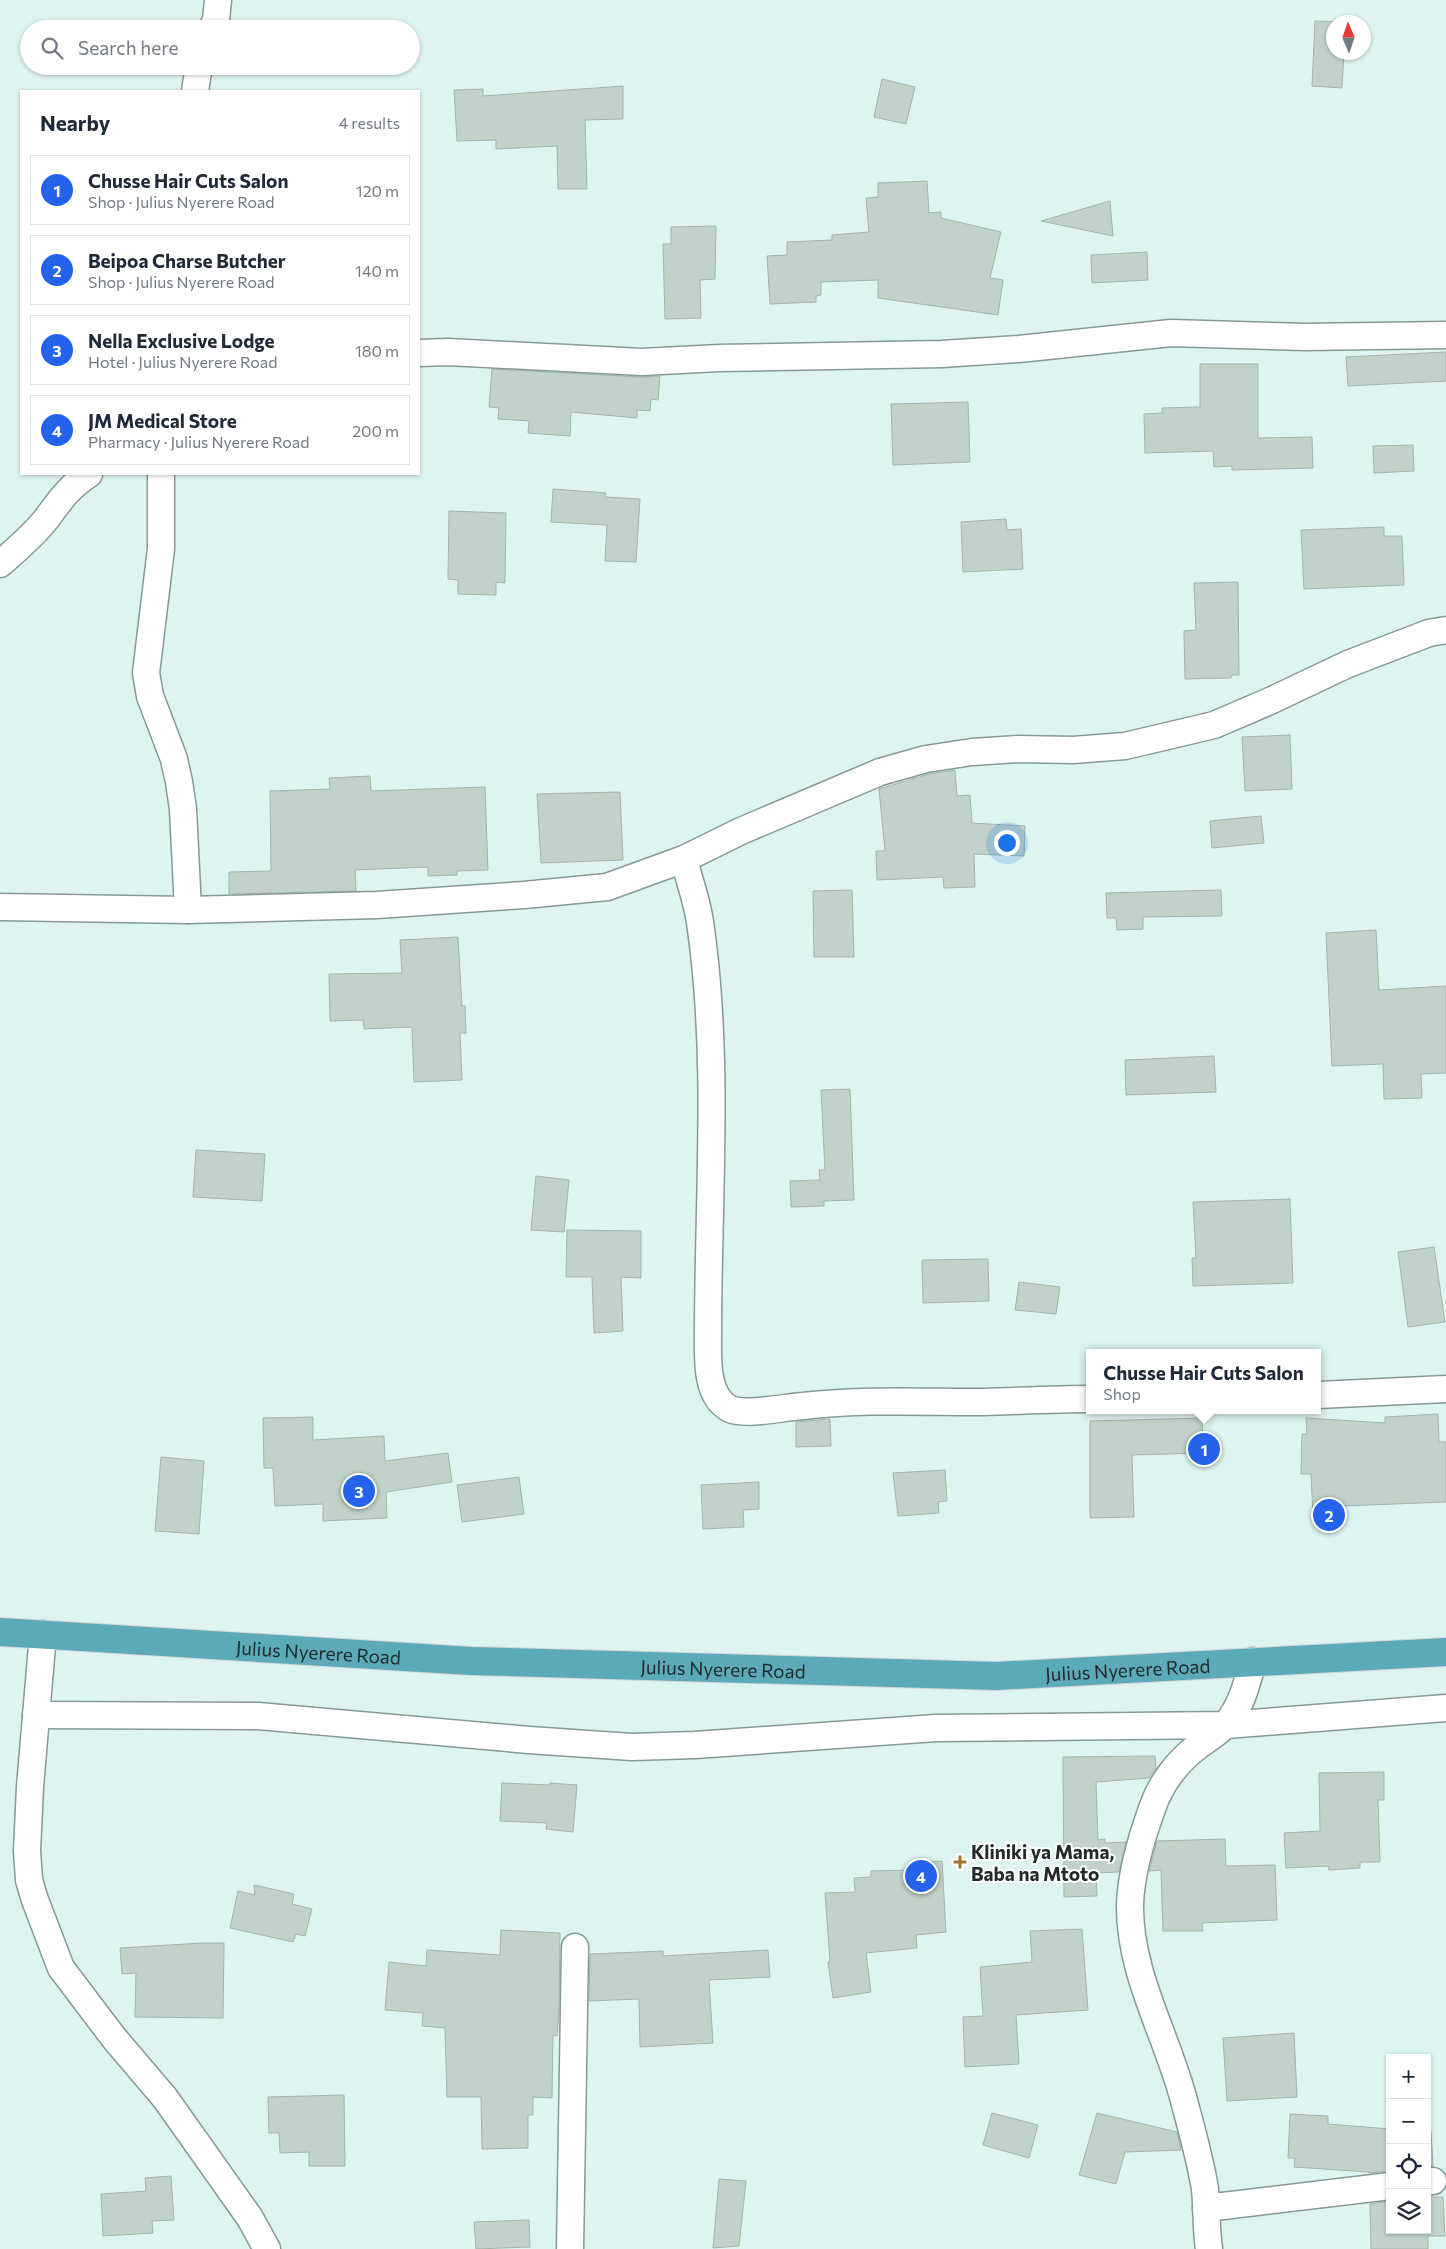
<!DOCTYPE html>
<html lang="en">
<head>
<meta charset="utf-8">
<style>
  :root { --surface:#fff; --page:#f2f2f3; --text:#1f2937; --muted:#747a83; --line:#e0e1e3; --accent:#2563eb }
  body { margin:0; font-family:Commissioner,sans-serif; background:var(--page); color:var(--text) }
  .controls { position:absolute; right:15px; bottom:15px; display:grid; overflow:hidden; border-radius:0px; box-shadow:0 1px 4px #0004 }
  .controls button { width:45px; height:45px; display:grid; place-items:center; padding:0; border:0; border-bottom:1px solid var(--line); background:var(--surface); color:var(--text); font:25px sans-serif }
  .compass { position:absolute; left:1326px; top:15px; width:45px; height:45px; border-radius:50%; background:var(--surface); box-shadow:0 1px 4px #0004; rotate:358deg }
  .you { position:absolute; left:1006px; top:842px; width:18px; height:18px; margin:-12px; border:4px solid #fff; border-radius:50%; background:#1a73e8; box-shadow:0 0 0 8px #1a73e833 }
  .badge { display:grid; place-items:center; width:32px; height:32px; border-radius:50%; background:var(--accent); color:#fff; font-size:16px; font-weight:700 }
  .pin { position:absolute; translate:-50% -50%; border:2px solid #fff; box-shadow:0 1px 5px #0006 }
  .popup { position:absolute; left:1086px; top:1349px; width:235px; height:65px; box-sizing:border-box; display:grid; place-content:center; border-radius:0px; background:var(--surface); filter:drop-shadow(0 1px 4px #0005); font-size:16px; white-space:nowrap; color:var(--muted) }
  .popup b { font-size:19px; color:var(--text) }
  .popup::after { content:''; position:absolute; left:50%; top:100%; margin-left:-10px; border:10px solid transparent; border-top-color:var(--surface) }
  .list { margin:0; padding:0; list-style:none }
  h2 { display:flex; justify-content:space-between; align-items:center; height:65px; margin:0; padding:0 20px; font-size:21px }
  h2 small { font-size:16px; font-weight:400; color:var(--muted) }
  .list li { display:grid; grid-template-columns:32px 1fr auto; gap:15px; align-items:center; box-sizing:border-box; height:70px; margin:0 10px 10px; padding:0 10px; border:1px solid var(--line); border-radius:0px }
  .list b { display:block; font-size:19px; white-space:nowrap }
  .list p { margin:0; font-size:16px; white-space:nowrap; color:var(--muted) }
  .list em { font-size:16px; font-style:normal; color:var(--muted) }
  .icon { flex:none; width:28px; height:28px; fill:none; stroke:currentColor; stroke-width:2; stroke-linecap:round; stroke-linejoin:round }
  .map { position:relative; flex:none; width:1446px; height:2249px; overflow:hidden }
  .search { position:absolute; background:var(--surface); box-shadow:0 1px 4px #0004; left:20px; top:20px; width:400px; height:55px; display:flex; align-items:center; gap:12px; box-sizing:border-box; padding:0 18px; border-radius:28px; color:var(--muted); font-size:19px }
  .panel { position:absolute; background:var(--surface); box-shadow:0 1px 4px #0004; left:20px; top:90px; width:400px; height:385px; border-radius:0px }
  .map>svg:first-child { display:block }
  .building { fill:#c0d2c9; stroke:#a3b4ab }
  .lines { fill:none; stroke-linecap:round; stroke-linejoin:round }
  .minor-casing { stroke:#869997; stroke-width:29 }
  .trunk-casing { stroke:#d3d4d4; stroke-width:30 }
  .minor { stroke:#fff; stroke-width:26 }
  .trunk { stroke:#5baaba; stroke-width:28 }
  .poi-dot { fill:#a86e2d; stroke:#fff; stroke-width:2 }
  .labels { text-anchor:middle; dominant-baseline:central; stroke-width:4; stroke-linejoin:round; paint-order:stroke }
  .street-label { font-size:19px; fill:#222a2a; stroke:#fff }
  .poi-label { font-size:19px; font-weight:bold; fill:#222a2a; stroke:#fff; text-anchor:start }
</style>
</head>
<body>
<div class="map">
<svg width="1446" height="2249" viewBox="0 0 1446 2249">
  <rect width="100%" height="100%" fill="#def4f1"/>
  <g class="building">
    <path d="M 1315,21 L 1345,22 L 1334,22 L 1334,52 L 1344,52 L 1342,88 L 1312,86 Z"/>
    <path d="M 882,79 L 915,87 L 906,124 L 874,117 Z"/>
    <path d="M 623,86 L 623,119 L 585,120 L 587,189 L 558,189 L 557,146 L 496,149 L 496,140 L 457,141 L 454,90 L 483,89 L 483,96 Z"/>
    <path d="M 927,181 L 929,213 L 941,212 L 941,218 L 1001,232 L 990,278 L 1003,280 L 998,315 L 878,298 L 878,280 L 821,282 L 821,295 L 816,296 L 816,302 L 770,304 L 767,256 L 787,255 L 787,242 L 832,240 L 832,235 L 869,232 L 866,198 L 878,197 L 878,183 Z"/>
    <path d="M 1110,201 L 1113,236 L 1041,221 Z"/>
    <path d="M 716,226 L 715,279 L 700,280 L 701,318 L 665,319 L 663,244 L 671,244 L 671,227 Z"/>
    <path d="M 1147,252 L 1148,280 L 1092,283 L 1091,255 Z"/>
    <path d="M 1446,352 L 1446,381 L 1348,386 L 1346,357 Z"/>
    <path d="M 1200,364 L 1258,364 L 1258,438 L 1312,437 L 1313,468 L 1232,470 L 1232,466 L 1214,467 L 1213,451 L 1145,453 L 1144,414 L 1162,413 L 1162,408 L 1200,407 Z"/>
    <path d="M 492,369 L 641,377 L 660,376 L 658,400 L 651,399 L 650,411 L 637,410 L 637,418 L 571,412 L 570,436 L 528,433 L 529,421 L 498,419 L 499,408 L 489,407 Z"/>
    <path d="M 968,402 L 970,462 L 893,465 L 891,404 Z"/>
    <path d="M 1413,445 L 1414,471 L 1374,473 L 1373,446 Z"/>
    <path d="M 553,489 L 606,493 L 605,497 L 640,499 L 636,562 L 605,561 L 607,525 L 551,522 Z"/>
    <path d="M 449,511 L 506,513 L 505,583 L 496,582 L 496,595 L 458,594 L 458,580 L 448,579 Z"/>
    <path d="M 1006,519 L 1007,530 L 1021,529 L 1023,569 L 963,572 L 961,522 Z"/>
    <path d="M 1384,527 L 1384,536 L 1402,536 L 1404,585 L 1304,589 L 1301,530 Z"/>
    <path d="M 1238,582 L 1239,675 L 1232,675 L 1231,678 L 1185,679 L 1184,631 L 1196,630 L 1194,583 Z"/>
    <path d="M 1290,735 L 1292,789 L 1245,791 L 1242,737 Z"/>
    <path d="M 955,770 L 957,796 L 970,795 L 972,823 L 1025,826 L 1024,856 L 974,854 L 975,887 L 944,888 L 943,877 L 877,880 L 876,851 L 885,851 L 879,789 L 929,774 Z"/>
    <path d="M 370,776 L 371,791 L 485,787 L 488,870 L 457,871 L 457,875 L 428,876 L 428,867 L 355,870 L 356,891 L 229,894 L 229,872 L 271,871 L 270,791 L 330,789 L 329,778 Z"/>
    <path d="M 620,792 L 623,860 L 541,863 L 537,794 Z"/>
    <path d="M 1261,816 L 1264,843 L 1212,848 L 1210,821 Z"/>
    <path d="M 852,890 L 854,957 L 814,957 L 813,891 Z"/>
    <path d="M 1221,890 L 1222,916 L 1143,917 L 1143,929 L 1117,930 L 1116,918 L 1107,918 L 1106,893 Z"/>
    <path d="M 1376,930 L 1379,990 L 1446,986 L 1446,1073 L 1421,1074 L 1422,1098 L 1384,1099 L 1383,1064 L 1332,1066 L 1326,933 Z"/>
    <path d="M 458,937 L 462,1006 L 465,1006 L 466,1033 L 460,1033 L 462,1080 L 414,1082 L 412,1027 L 364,1029 L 363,1020 L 330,1021 L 329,974 L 402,973 L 400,940 Z"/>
    <path d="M 1214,1056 L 1216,1092 L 1126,1095 L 1125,1060 Z"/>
    <path d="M 850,1089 L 854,1200 L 824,1201 L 824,1206 L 791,1207 L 790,1181 L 820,1180 L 819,1170 L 825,1170 L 821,1090 Z"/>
    <path d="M 196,1150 L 265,1154 L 262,1201 L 193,1197 Z"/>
    <path d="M 536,1176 L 569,1180 L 564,1232 L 531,1230 Z"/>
    <path d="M 1290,1199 L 1293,1283 L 1193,1286 L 1192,1258 L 1196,1258 L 1193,1202 Z"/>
    <path d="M 567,1230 L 641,1231 L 641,1278 L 621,1277 L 623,1331 L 594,1333 L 592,1277 L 566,1277 Z"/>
    <path d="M 1434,1247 L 1445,1322 L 1408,1327 L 1398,1252 Z"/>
    <path d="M 988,1259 L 989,1301 L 923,1303 L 922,1260 Z"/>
    <path d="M 1019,1282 L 1060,1287 L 1056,1314 L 1015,1310 Z"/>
    <path d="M 1438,1414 L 1439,1442 L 1446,1442 L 1446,1502 L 1343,1506 L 1343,1515 L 1313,1516 L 1311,1474 L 1301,1474 L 1302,1434 L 1307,1434 L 1306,1418 L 1385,1423 L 1385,1417 Z"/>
    <path d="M 313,1417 L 313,1440 L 384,1436 L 385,1461 L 448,1453 L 452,1482 L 386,1492 L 387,1518 L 323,1521 L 323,1504 L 275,1506 L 273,1468 L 264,1468 L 263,1418 Z"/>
    <path d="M 1202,1418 L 1203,1453 L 1132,1455 L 1134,1517 L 1090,1518 L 1090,1421 Z"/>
    <path d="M 830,1419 L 831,1446 L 796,1447 L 796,1422 Z"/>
    <path d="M 161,1457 L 204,1461 L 199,1534 L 155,1531 Z"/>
    <path d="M 945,1470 L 947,1501 L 938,1502 L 939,1513 L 898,1516 L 893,1473 Z"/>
    <path d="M 519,1477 L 524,1514 L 462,1522 L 457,1485 Z"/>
    <path d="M 759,1482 L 759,1509 L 743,1510 L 744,1527 L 703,1529 L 701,1485 Z"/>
    <path d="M 1155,1756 L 1156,1768 L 1149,1778 L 1096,1782 L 1098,1840 L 1105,1839 L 1105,1843 L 1126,1842 L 1119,1872 L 1096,1873 L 1097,1896 L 1064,1897 L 1063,1757 Z"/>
    <path d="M 1384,1772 L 1384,1800 L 1378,1800 L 1380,1862 L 1360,1862 L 1360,1868 L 1329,1870 L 1328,1866 L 1286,1868 L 1284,1833 L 1320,1831 L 1319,1773 Z"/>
    <path d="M 502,1783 L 550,1785 L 550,1783 L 577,1785 L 573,1832 L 546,1829 L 547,1823 L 500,1821 Z"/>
    <path d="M 1225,1839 L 1226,1866 L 1275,1865 L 1277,1920 L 1202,1923 L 1203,1931 L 1163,1931 L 1161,1870 L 1149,1871 L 1157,1841 Z"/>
    <path d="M 942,1861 L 946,1932 L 916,1935 L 917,1948 L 866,1953 L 871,1992 L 833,1998 L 828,1962 L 830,1961 L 825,1893 L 855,1892 L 854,1878 L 871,1877 L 871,1871 L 912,1870 L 911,1863 Z"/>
    <path d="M 254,1885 L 294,1894 L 292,1904 L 312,1909 L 305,1936 L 296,1934 L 293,1942 L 230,1928 L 238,1891 L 255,1895 Z"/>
    <path d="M 1082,1929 L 1088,2010 L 1016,2015 L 1019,2064 L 965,2067 L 963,2017 L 983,2016 L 980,1967 L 1032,1962 L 1030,1931 Z"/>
    <path d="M 501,1930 L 560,1933 L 559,2009 L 557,2036 L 553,2035 L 552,2098 L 533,2097 L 533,2115 L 528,2115 L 528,2148 L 482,2149 L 481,2097 L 447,2097 L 445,2028 L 422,2026 L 423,2013 L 385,2010 L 389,1962 L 426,1966 L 427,1950 L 500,1955 Z"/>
    <path d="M 202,1943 L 224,1943 L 223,2018 L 135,2017 L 136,1973 L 122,1974 L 120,1948 Z"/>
    <path d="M 768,1950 L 770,1977 L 709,1980 L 713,2043 L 640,2047 L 639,1999 L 589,2001 L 590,1954 L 663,1951 L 663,1956 Z"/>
    <path d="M 1294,2033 L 1297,2097 L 1227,2101 L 1223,2038 Z"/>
    <path d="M 344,2095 L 345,2166 L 309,2166 L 309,2152 L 280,2153 L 279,2133 L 269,2133 L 268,2097 Z"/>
    <path d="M 992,2113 L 1038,2125 L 1029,2158 L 983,2145 Z"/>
    <path d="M 1097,2113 L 1177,2132 L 1181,2150 L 1125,2152 L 1116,2184 L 1079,2175 Z"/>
    <path d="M 1290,2114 L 1328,2116 L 1328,2124 L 1390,2129 L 1390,2171 L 1369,2173 L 1369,2172 L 1294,2167 L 1295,2158 L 1288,2158 Z"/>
    <path d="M 1431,2132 L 1433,2166 L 1427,2167 L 1427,2133 Z"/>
    <path d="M 171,2176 L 174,2220 L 152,2221 L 153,2233 L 103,2236 L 101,2194 L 146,2191 L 145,2178 Z"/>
    <path d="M 719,2179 L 746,2181 L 739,2246 L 713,2248 Z"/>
    <path d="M 1427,2197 L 1443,2197 L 1445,2236 L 1428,2236 L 1428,2249 L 1371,2249 L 1370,2204 L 1390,2201 L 1390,2230 L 1427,2230 Z"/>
    <path d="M 529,2220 L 530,2247 L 476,2249 L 474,2222 Z"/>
  </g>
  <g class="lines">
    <defs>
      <g id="minor">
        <path d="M 212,29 L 216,20 L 218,0"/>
        <path d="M 195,91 L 199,66"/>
        <path d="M 419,353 L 448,352 L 642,362 L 719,358 L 942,354 L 1019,349 L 1171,333 L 1305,337 L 1446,335"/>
        <path d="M 161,474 L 161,549 L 146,673 L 150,696 L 174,759 L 179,782 L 183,809 L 188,910"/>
        <path d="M 0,564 C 16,550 34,535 47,518 C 61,499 69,487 89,474"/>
        <path d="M 684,859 C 689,880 697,901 700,922 C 720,1058 708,1197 708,1334 C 708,1358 705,1396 730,1409 C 746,1416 785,1407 803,1406 C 864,1399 923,1402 984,1402 C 1019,1401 1055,1399 1090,1399"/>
        <path d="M 0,907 L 188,910 L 377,905 L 524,895 L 607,887 L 684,859 L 741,831 L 880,772 L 926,759 L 972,752 L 1019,749 L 1073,750 L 1125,746 L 1214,725 L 1270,701 L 1348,664 L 1429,633 L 1446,630"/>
        <path d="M 1318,1395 L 1446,1389"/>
        <path d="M 43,1634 L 30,1787 L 27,1851 L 29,1880 L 35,1900 L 61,1968 L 114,2038 L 165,2098 L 250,2218 L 267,2249"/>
        <path d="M 36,1715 L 258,1716 L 529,1740 L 632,1747 L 695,1745 L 936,1728 L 1226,1725 L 1446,1708"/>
        <path d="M 1427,2182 L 1433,2181"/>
        <path d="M 1206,2208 L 1390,2186"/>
        <path d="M 570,2249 L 575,1947"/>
        <path d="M 1209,2249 C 1206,2229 1207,2209 1205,2189 C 1200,2158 1191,2127 1183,2097 C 1166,2034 1129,1972 1130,1905 C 1131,1872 1142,1836 1153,1806 C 1161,1783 1178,1761 1198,1746 C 1207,1739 1220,1732 1227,1723 C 1242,1705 1247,1683 1253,1661"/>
      </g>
      <g id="trunk">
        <path id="s1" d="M 0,1632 L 471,1661 L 996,1676 L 1446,1652"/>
      </g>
    </defs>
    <use href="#minor" class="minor-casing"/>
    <use href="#trunk" class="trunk-casing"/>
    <use href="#minor" class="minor"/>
    <use href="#trunk" class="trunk"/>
  </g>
  <path class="poi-dot" d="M957.5 1854.5h5v5h5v5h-5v5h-5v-5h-5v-5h5z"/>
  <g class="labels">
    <g class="street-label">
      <text stroke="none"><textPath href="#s1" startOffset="319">Julius Nyerere Road</textPath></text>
      <text stroke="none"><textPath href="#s1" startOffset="724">Julius Nyerere Road</textPath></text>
      <text stroke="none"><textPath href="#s1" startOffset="1129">Julius Nyerere Road</textPath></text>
    </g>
    <g class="poi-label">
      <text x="971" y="1851">Kliniki ya Mama,<tspan x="971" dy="22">Baba na Mtoto</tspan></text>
    </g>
  </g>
</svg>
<div class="controls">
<button>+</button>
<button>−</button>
<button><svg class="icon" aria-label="locate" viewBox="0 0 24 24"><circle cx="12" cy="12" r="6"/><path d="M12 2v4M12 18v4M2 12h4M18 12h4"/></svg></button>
<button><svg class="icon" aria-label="layers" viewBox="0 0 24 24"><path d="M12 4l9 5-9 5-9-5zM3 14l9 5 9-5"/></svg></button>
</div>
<svg class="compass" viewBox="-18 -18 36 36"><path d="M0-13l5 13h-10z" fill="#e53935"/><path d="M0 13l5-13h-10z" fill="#747a83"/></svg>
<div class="you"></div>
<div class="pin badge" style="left:1204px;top:1449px">1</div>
<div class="popup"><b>Chusse Hair Cuts Salon</b>Shop</div>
<div class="pin badge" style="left:1329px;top:1515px">2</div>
<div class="pin badge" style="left:359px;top:1491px">3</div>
<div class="pin badge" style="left:921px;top:1876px">4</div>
<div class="search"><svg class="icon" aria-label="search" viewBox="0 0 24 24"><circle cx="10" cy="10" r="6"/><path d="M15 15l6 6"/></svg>Search here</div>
<section class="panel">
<h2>Nearby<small>4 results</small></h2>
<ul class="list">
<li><span class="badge">1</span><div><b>Chusse Hair Cuts Salon</b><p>Shop · Julius Nyerere Road</p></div><em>120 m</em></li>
<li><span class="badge">2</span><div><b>Beipoa Charse Butcher</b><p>Shop · Julius Nyerere Road</p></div><em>140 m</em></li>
<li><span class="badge">3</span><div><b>Nella Exclusive Lodge</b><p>Hotel · Julius Nyerere Road</p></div><em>180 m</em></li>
<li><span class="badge">4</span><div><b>JM Medical Store</b><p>Pharmacy · Julius Nyerere Road</p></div><em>200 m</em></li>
</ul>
</section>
</div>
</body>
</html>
